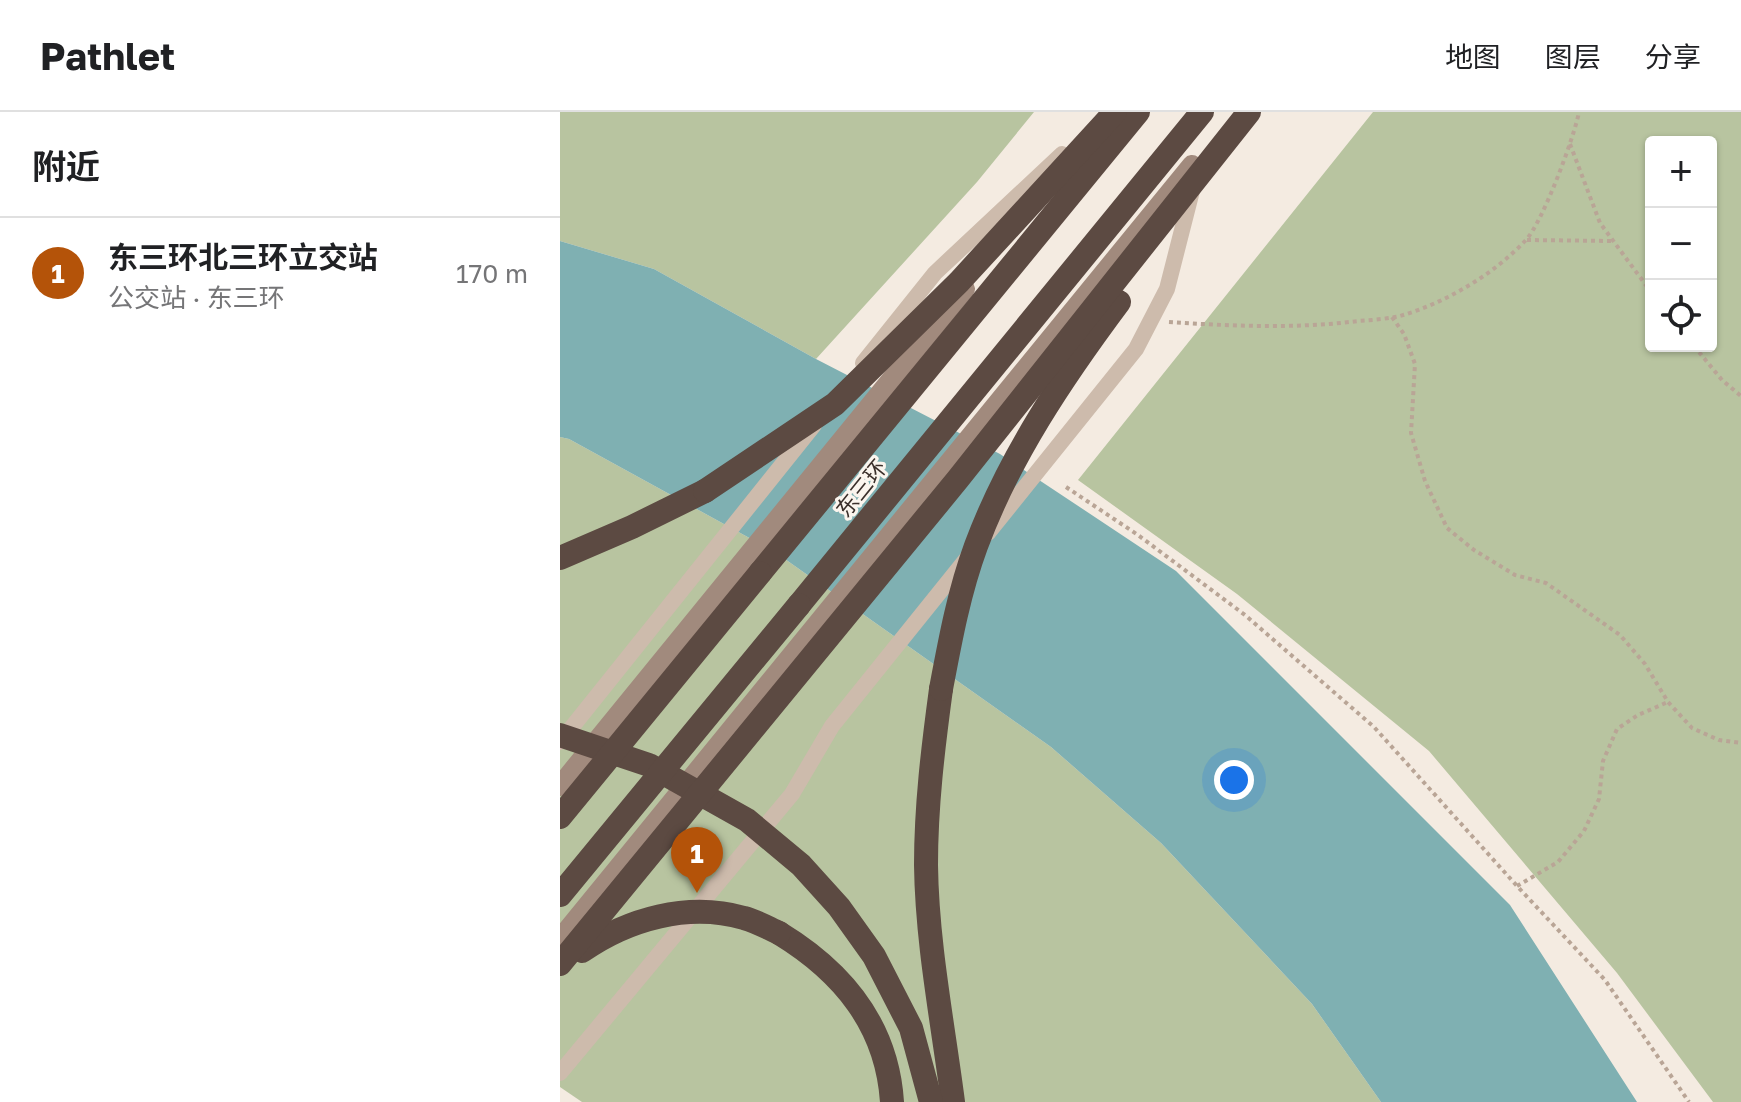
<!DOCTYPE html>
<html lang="zh">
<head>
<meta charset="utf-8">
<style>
  :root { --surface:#fff; --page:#f6f6f6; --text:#202124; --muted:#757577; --line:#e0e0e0; --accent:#b45309 }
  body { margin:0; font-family:"Golos Text","Noto Sans SC",sans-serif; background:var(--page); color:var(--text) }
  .controls { position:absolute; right:24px; top:24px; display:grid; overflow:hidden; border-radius:8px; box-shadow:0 2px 6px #0004 }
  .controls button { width:72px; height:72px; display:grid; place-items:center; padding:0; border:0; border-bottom:2px solid var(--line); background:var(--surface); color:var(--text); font:40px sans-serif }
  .you { position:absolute; left:674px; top:668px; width:28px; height:28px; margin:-20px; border:6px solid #fff; border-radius:50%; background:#1a73e8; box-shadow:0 0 0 12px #1a73e833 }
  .badge { display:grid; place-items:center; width:52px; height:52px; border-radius:50%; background:var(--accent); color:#fff; font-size:26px; font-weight:700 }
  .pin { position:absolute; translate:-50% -66px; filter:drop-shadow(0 2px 4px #0008) }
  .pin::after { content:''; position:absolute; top:42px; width:28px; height:24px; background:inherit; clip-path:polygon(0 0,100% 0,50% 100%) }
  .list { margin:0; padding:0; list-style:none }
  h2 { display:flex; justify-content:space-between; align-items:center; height:104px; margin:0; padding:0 32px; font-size:34px }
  h2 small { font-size:26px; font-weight:400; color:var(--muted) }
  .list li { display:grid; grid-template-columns:52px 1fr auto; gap:24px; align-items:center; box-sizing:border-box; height:112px; padding:0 32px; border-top:2px solid var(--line) }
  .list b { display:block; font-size:30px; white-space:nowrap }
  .list p { margin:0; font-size:26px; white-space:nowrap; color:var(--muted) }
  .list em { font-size:26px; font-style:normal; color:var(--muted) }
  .icon { flex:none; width:44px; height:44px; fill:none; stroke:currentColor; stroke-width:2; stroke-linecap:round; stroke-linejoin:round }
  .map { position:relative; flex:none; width:1181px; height:990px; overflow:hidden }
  header { display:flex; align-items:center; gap:48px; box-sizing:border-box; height:112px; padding:0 40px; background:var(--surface); border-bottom:2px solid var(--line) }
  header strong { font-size:38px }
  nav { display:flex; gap:44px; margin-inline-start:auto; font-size:28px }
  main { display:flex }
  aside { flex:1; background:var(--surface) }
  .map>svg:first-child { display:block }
  .green { fill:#b8c4a0; fill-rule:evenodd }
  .water { fill:#7fb0b2 }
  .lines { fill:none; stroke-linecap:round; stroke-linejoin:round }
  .path { stroke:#b9a596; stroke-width:4; stroke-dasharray:4 4; stroke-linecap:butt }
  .street { stroke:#cdbbac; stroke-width:16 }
  .secondary { stroke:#a18a7d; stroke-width:20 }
  .highway { stroke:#5c4a42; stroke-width:24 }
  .highway-bridge { stroke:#5c4a42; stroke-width:24 }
  .labels { text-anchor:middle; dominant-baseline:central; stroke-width:6; stroke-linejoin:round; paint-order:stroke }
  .street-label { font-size:22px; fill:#3b302b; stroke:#fbf5ee }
</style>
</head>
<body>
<header>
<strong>Pathlet</strong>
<nav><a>地图</a><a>图层</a><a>分享</a></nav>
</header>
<main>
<aside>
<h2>附近<small></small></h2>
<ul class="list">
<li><span class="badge">1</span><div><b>东三环北三环立交站</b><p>公交站 · 东三环</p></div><em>170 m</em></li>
</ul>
</aside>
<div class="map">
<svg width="1181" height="990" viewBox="0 0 1181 990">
  <rect width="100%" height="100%" fill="#f4ebe1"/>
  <g class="green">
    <path d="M 0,0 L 474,0 L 417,70 L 256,247 L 94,157 L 0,129 Z"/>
    <path d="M 813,0 L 1181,0 L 1181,990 L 1153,990 L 1057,861 L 869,639 L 677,482 L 518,368 ZM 1091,30 L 1151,30 L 1151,234 L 1091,234 Z"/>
    <path d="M 0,325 L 9,327 L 215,440 L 491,635 L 601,731 L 752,892 L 821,990 L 22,990 L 0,975 Z"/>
  </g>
  <path class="water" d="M 0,129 L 94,157 L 256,247 L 440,342 L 616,459 L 950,793 L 1077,990 L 821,990 L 752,892 L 601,731 L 491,635 L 215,440 L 9,327 L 0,325 Z"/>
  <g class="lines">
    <g class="path">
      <path d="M 1010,32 L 1040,111 L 1091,180"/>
      <path d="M 967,128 L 1053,129"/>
      <path d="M 832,205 L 844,222 L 855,252 L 851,321 L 865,369 L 887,416 L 914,438 L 955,463 L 986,471 L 1060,523 L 1085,552 L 1108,590 L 1132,616 L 1159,628 L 1181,631"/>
      <path d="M 609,210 C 671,214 736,217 798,209 C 812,208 827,207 840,204 C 885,191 933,163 965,129 C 982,112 1014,26 1019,0"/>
      <path d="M 1134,234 L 1162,268 L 1181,284"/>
      <path d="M 506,375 L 578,423 L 685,503 L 814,615 L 957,774 L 1045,868 L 1129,990"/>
      <path d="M 957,774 L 998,750 L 1024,719 L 1039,687 L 1043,649 L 1057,617 L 1078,603 L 1108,590"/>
    </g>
    <g class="street">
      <path d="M 303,251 L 375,161 L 502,42"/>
      <path d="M 428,421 L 576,237 L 607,177 L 633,75"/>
      <path d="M 0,630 L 254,313"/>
      <path d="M 0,961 L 232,682 L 272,614 L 408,445"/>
    </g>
    <g class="secondary">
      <path d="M 0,674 L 405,177"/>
      <path d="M 0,827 L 632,53"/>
    </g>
    <g class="highway">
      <path d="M 0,446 L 72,415 L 145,379"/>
      <path d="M 200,461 L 578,0"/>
      <path d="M 239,493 L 642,0"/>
      <path d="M 381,577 C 373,636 366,694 366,753 C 367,832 383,912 393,990"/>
      <path d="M 219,821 C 283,860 327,913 332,990"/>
    </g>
    <g class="highway-bridge">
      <path d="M 145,379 L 275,292 L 399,170 L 555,0"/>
      <path d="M 381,577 C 390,529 399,480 416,434 C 449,345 503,265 559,190"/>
      <path d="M 0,623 L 89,653 L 187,708 L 241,753 L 279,795 L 314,844 L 351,916 L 371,990"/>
      <path d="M 0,705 L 200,461"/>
      <path d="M 0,783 L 239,493"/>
      <path d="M 22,839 C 68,807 128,790 184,806 C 196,809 208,816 219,821"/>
      <path d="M 0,852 L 398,367 L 689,0"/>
    </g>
  </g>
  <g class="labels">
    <g class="street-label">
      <text transform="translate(301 376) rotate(-51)">东三环</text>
    </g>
  </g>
</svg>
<div class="controls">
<button>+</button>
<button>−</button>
<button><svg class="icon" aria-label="locate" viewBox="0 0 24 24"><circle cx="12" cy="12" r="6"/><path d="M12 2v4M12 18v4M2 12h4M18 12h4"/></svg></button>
</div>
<div class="you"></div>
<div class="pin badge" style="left:137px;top:781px">1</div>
</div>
</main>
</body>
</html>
